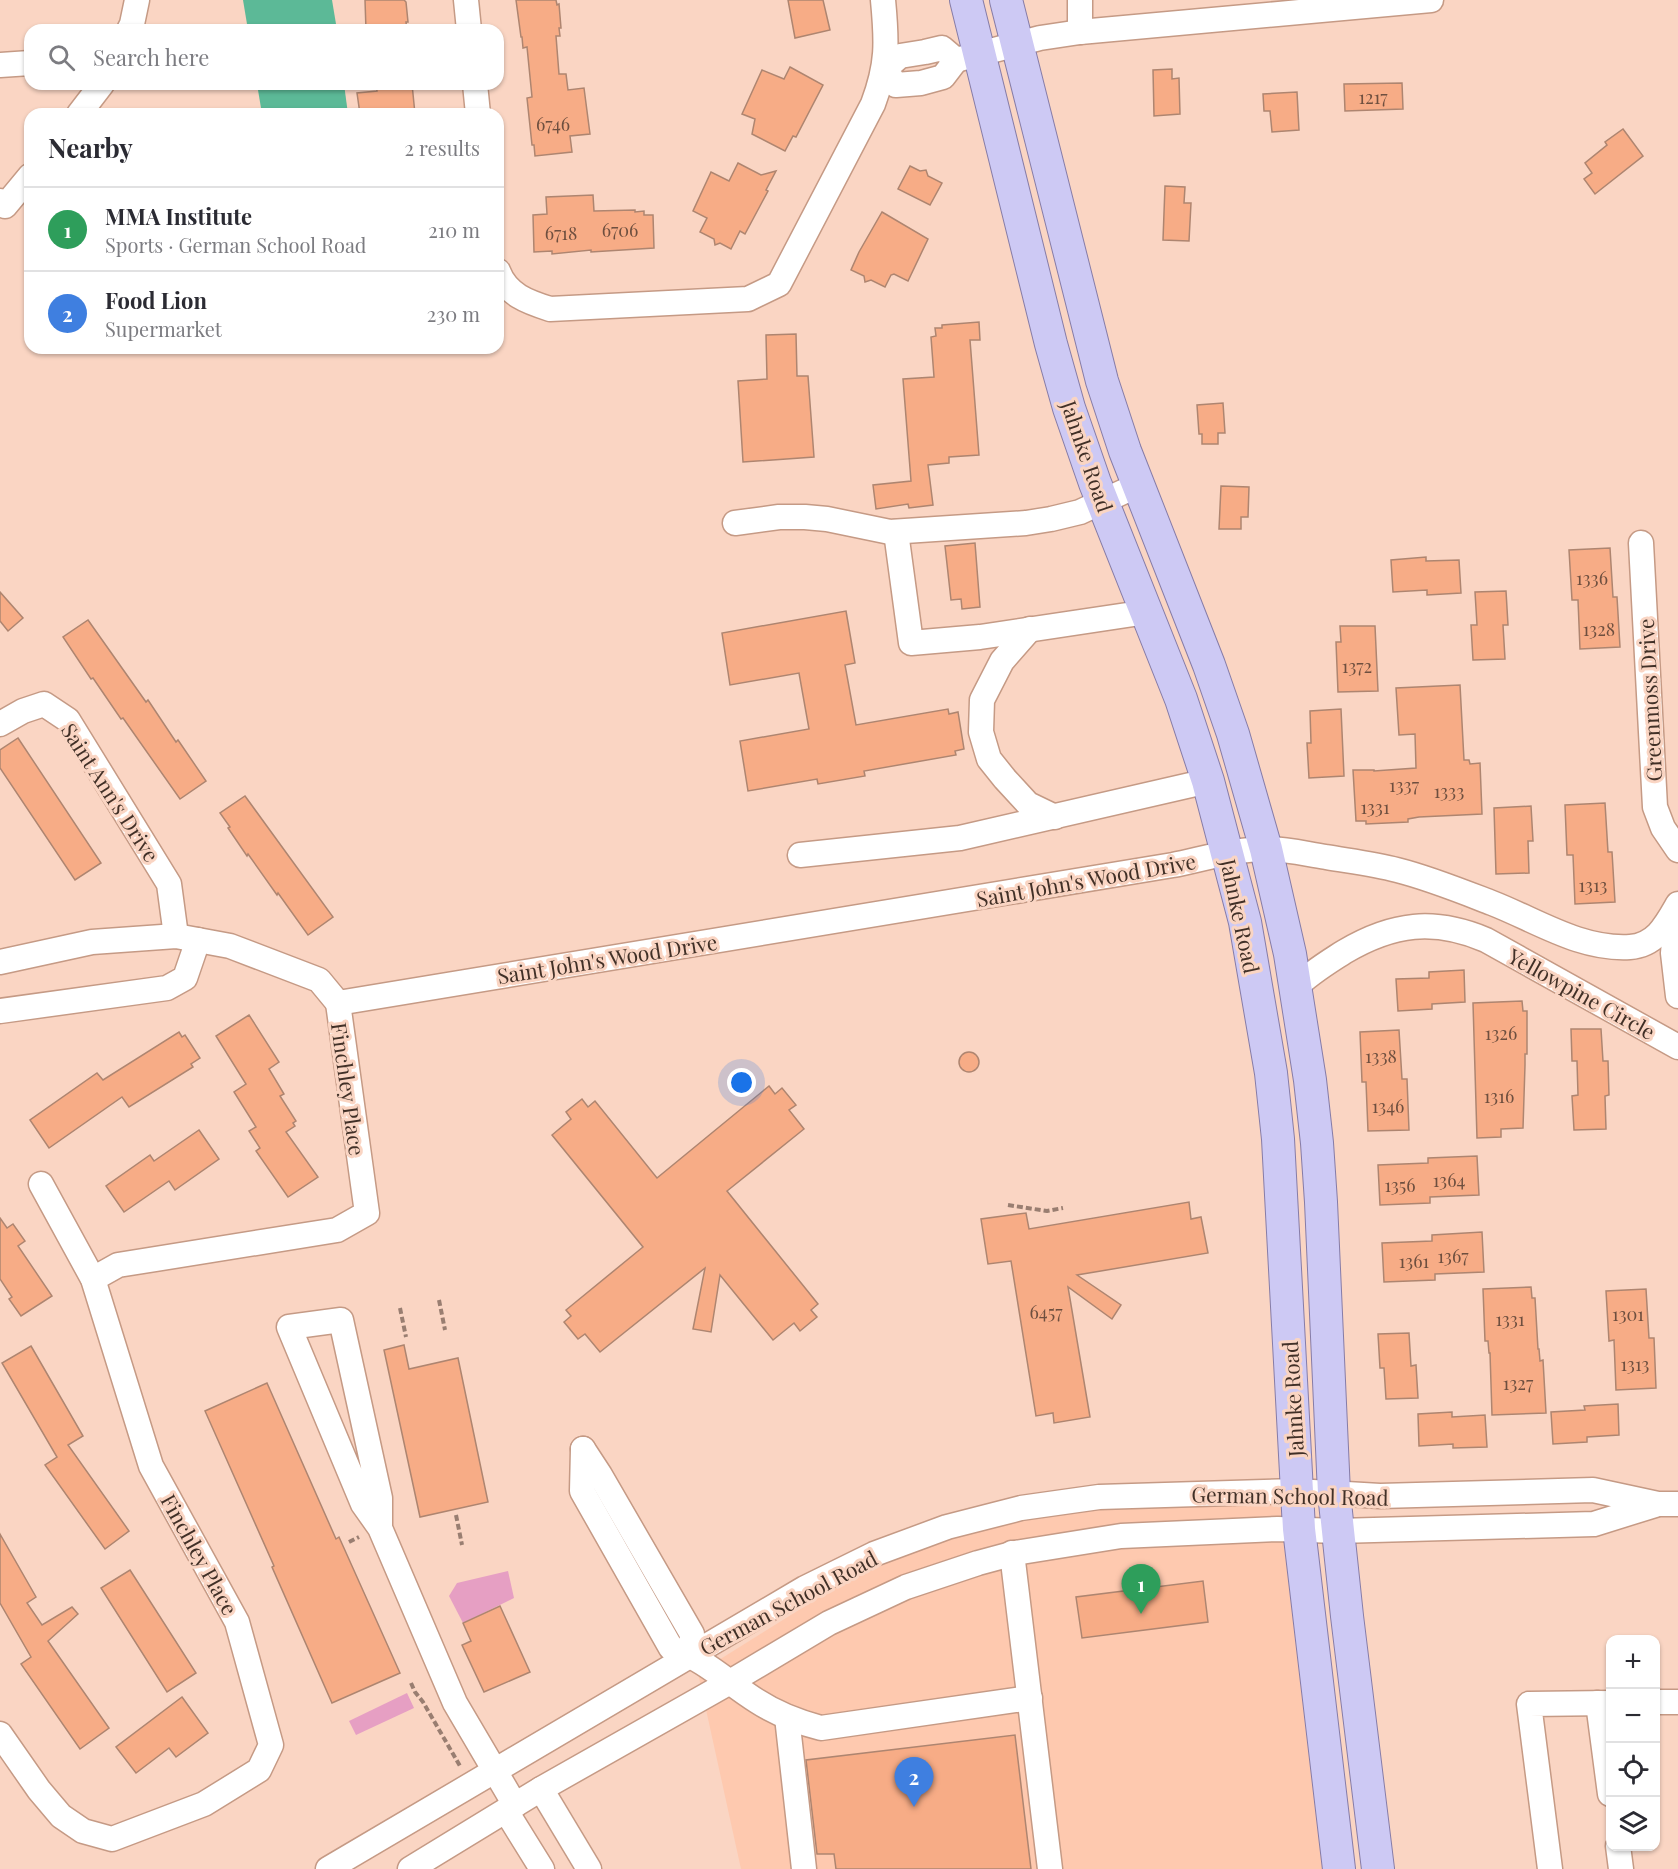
<!DOCTYPE html>
<html lang="en">
<head>
<meta charset="utf-8">
<style>
  :root { --surface:#fff; --page:#f2f2f3; --text:#2b2b33; --muted:#7c7c81; --line:#e1e1e2; --accent:#0f766e }
  body { margin:0; font-family:"Playfair Display",serif; background:var(--page); color:var(--text) }
  .controls { position:absolute; right:18px; bottom:18px; display:grid; overflow:hidden; border-radius:12px; box-shadow:0 2px 4px #0004 }
  .controls button { width:54px; height:54px; display:grid; place-items:center; padding:0; border:0; border-bottom:2px solid var(--line); background:var(--surface); color:var(--text); font:30px sans-serif }
  .you { position:absolute; left:742px; top:1083px; width:21px; height:21px; margin:-15px; border:4px solid #fff; border-radius:50%; background:#1a73e8; box-shadow:0 0 0 9px #1a73e833 }
  .badge { display:grid; place-items:center; width:39px; height:39px; border-radius:50%; background:var(--accent); color:#fff; font-size:20px; font-weight:700 }
  .pin { position:absolute; translate:-50% -50px; filter:drop-shadow(0 2px 3px #0008) }
  .pin::after { content:''; position:absolute; top:32px; width:21px; height:18px; background:inherit; clip-path:polygon(0 0,100% 0,50% 100%) }
  .list { margin:0; padding:0; list-style:none }
  h2 { display:flex; justify-content:space-between; align-items:center; height:78px; margin:0; padding:0 24px; font-size:26px }
  h2 small { font-size:20px; font-weight:400; color:var(--muted) }
  .list li { display:grid; grid-template-columns:39px 1fr auto; gap:18px; align-items:center; box-sizing:border-box; height:84px; padding:0 24px; border-top:2px solid var(--line) }
  .list b { display:block; font-size:22px; white-space:nowrap }
  .list p { margin:0; font-size:20px; white-space:nowrap; color:var(--muted) }
  .list em { font-size:20px; font-style:normal; color:var(--muted) }
  .icon { flex:none; width:33px; height:33px; fill:none; stroke:currentColor; stroke-width:2; stroke-linecap:round; stroke-linejoin:round }
  .map { position:relative; flex:none; width:1678px; height:1869px; overflow:hidden }
  .search { position:absolute; background:var(--surface); box-shadow:0 2px 4px #0004; left:24px; top:24px; width:480px; height:66px; display:flex; align-items:center; gap:15px; box-sizing:border-box; padding:0 21px; border-radius:18px; color:var(--muted); font-size:22px }
  .panel { position:absolute; background:var(--surface); box-shadow:0 2px 4px #0004; left:24px; top:108px; width:480px; height:246px; border-radius:18px }
  .map>svg:first-child { display:block }
  .built { fill:#fec9af }
  .green { fill:#e69fc3 }
  .water { fill:#5cb997 }
  .building { fill:#f7ac86; stroke:#ae8570; stroke-width:1.5 }
  .lines { fill:none; stroke-linecap:round; stroke-linejoin:round }
  .minor-casing { stroke:#c59a85; stroke-width:27 }
  .major-casing { stroke:#867ca7; stroke-width:34 }
  .path { stroke:#997e71; stroke-width:4; stroke-dasharray:6 3; stroke-linecap:butt }
  .minor { stroke:#fff; stroke-width:24 }
  .major { stroke:#cdc9f4; stroke-width:32 }
  .labels { text-anchor:middle; dominant-baseline:central; stroke-width:6; stroke-linejoin:round; paint-order:stroke }
  .number-label { font-size:18px; fill:#6e4f3f }
  .street-label { font-size:21px; fill:#413027; stroke:#fad5c3 }
</style>
</head>
<body>
<div class="map">
<svg width="1678" height="1869" viewBox="0 0 1678 1869">
  <rect width="100%" height="100%" fill="#fad5c3"/>
  <path class="built" d="M 1310,1486 L 1308,1563 L 1353,1869 L 741,1869 L 698,1673 L 916,1537 L 1046,1500 Z"/>
  <g class="green">
    <path d="M 508,1571 L 514,1598 L 463,1623 L 449,1596 L 457,1583 Z"/>
    <path d="M 407,1693 L 414,1708 L 356,1735 L 349,1721 Z"/>
  </g>
  <g class="water">
    <path d="M 243,0 L 332,0 L 337,30 L 248,30 Z"/>
    <path d="M 257,84 L 344,84 L 348,114 L 262,114 Z"/>
  </g>
  <g class="building">
    <path d="M 365,0 L 404,0 L 406,2 L 408,22 L 406,22 L 407,30 L 366,30 Z"/>
    <path d="M 516,0 L 556,0 L 557,5 L 559,4 L 561,28 L 559,28 L 560,36 L 556,36 L 559,74 L 566,74 L 568,90 L 584,88 L 590,134 L 570,136 L 572,152 L 535,156 L 534,145 L 532,145 L 527,98 L 532,97 L 527,47 L 523,48 L 522,37 L 521,37 Z"/>
    <path d="M 788,0 L 823,0 L 830,30 L 795,38 Z"/>
    <path d="M 790,67 L 823,85 L 796,137 L 793,136 L 785,151 L 752,134 L 755,119 L 742,114 L 762,70 L 784,79 Z"/>
    <path d="M 1172,69 L 1172,79 L 1179,78 L 1180,114 L 1154,116 L 1153,70 Z"/>
    <path d="M 1402,83 L 1403,109 L 1345,111 L 1344,84 Z"/>
    <path d="M 376,84 L 412,84 L 415,114 L 360,114 L 357,93 L 377,91 Z"/>
    <path d="M 1297,92 L 1299,130 L 1272,132 L 1270,111 L 1264,111 L 1263,94 Z"/>
    <path d="M 1623,129 L 1643,156 L 1595,194 L 1584,179 L 1592,173 L 1585,163 L 1607,145 L 1605,142 Z"/>
    <path d="M 738,163 L 761,175 L 776,171 L 766,190 L 768,191 L 745,234 L 740,231 L 731,249 L 720,243 L 715,245 L 714,239 L 700,232 L 707,218 L 693,211 L 711,172 L 729,181 Z"/>
    <path d="M 910,166 L 920,171 L 926,170 L 928,176 L 942,183 L 930,205 L 898,189 Z"/>
    <path d="M 1165,186 L 1185,187 L 1184,203 L 1191,203 L 1189,241 L 1163,240 Z"/>
    <path d="M 593,195 L 594,211 L 635,210 L 635,212 L 644,211 L 644,215 L 653,215 L 654,248 L 591,252 L 591,250 L 552,254 L 552,251 L 534,252 L 533,215 L 547,214 L 546,197 Z"/>
    <path d="M 882,212 L 928,239 L 908,281 L 894,274 L 891,275 L 885,287 L 871,280 L 865,282 L 864,276 L 851,270 L 859,252 Z"/>
    <path d="M 979,322 L 980,340 L 970,340 L 979,455 L 949,457 L 949,463 L 928,465 L 933,505 L 909,508 L 908,504 L 876,509 L 873,485 L 911,481 L 903,379 L 934,377 L 931,337 L 936,336 L 935,328 L 942,328 L 942,325 Z"/>
    <path d="M 796,334 L 797,376 L 808,376 L 814,457 L 743,462 L 738,381 L 767,379 L 766,335 Z"/>
    <path d="M 1223,403 L 1225,433 L 1218,433 L 1218,444 L 1202,444 L 1202,434 L 1199,434 L 1197,405 Z"/>
    <path d="M 1221,486 L 1249,487 L 1248,517 L 1241,517 L 1241,529 L 1219,529 Z"/>
    <path d="M 975,543 L 980,607 L 962,609 L 961,599 L 951,600 L 945,546 Z"/>
    <path d="M 1610,548 L 1613,597 L 1617,597 L 1620,647 L 1580,649 L 1578,600 L 1572,600 L 1569,550 Z"/>
    <path d="M 1426,557 L 1426,561 L 1459,560 L 1461,593 L 1427,595 L 1427,590 L 1393,592 L 1391,560 Z"/>
    <path d="M 1506,591 L 1508,625 L 1503,625 L 1505,659 L 1473,660 L 1471,625 L 1477,625 L 1475,592 Z"/>
    <path d="M 0,592 L 23,618 L 8,631 L 0,621 Z"/>
    <path d="M 846,611 L 855,663 L 845,665 L 856,725 L 948,709 L 949,714 L 958,712 L 964,749 L 955,751 L 956,755 L 864,771 L 865,776 L 818,784 L 817,779 L 748,791 L 740,741 L 809,729 L 799,673 L 730,685 L 722,633 Z"/>
    <path d="M 88,620 L 146,702 L 148,700 L 176,742 L 178,740 L 206,781 L 180,799 L 123,718 L 121,719 L 93,678 L 91,679 L 63,637 Z"/>
    <path d="M 1340,626 L 1375,626 L 1378,691 L 1338,692 L 1336,642 L 1341,642 Z"/>
    <path d="M 1460,685 L 1464,760 L 1469,760 L 1470,764 L 1480,763 L 1482,814 L 1419,817 L 1408,819 L 1408,822 L 1366,824 L 1366,821 L 1356,821 L 1353,770 L 1374,770 L 1374,771 L 1416,768 L 1415,734 L 1399,735 L 1396,688 Z"/>
    <path d="M 1341,709 L 1344,776 L 1309,778 L 1307,743 L 1311,743 L 1310,711 Z"/>
    <path d="M 18,738 L 101,863 L 75,880 L 0,768 L 0,750 Z"/>
    <path d="M 245,796 L 333,917 L 308,935 L 278,893 L 277,895 L 248,854 L 247,856 L 228,828 L 230,827 L 220,813 Z"/>
    <path d="M 1605,803 L 1608,852 L 1612,852 L 1615,902 L 1575,904 L 1573,855 L 1567,855 L 1565,805 Z"/>
    <path d="M 1531,806 L 1533,841 L 1528,841 L 1529,873 L 1496,874 L 1494,808 Z"/>
    <path d="M 1464,970 L 1465,1002 L 1432,1004 L 1432,1009 L 1398,1011 L 1396,979 L 1429,978 L 1429,972 Z"/>
    <path d="M 1522,1001 L 1523,1011 L 1527,1011 L 1527,1054 L 1525,1054 L 1525,1065 L 1523,1128 L 1501,1129 L 1501,1137 L 1477,1138 L 1473,1003 Z"/>
    <path d="M 249,1015 L 279,1062 L 269,1069 L 284,1094 L 280,1096 L 296,1121 L 293,1123 L 295,1126 L 286,1132 L 318,1177 L 288,1197 L 256,1151 L 260,1148 L 249,1131 L 256,1127 L 234,1092 L 246,1084 L 216,1036 Z"/>
    <path d="M 1571,1029 L 1601,1029 L 1603,1061 L 1608,1061 L 1609,1095 L 1605,1096 L 1606,1129 L 1574,1130 L 1572,1096 L 1578,1095 L 1577,1061 L 1572,1061 Z"/>
    <path d="M 1399,1030 L 1402,1079 L 1407,1079 L 1409,1130 L 1368,1131 L 1366,1082 L 1362,1082 L 1360,1032 Z"/>
    <path d="M 179,1032 L 182,1037 L 185,1035 L 200,1058 L 191,1064 L 193,1067 L 129,1107 L 122,1097 L 49,1148 L 30,1120 L 97,1073 L 103,1080 Z"/>
    <circle cx="969" cy="1062" r="10"/>
    <path d="M 769,1086 L 775,1094 L 782,1088 L 796,1105 L 789,1110 L 804,1129 L 727,1191 L 818,1304 L 811,1310 L 817,1317 L 800,1331 L 794,1323 L 773,1340 L 720,1275 L 711,1332 L 693,1329 L 705,1268 L 600,1352 L 585,1334 L 578,1339 L 564,1322 L 571,1316 L 566,1310 L 643,1247 L 552,1135 L 571,1119 L 566,1112 L 582,1099 L 588,1107 L 595,1101 L 657,1178 Z"/>
    <path d="M 199,1130 L 219,1159 L 175,1190 L 169,1181 L 124,1212 L 106,1186 L 150,1155 L 154,1161 Z"/>
    <path d="M 1477,1156 L 1479,1195 L 1430,1197 L 1430,1203 L 1380,1205 L 1378,1165 L 1428,1163 L 1428,1158 Z"/>
    <path d="M 1189,1202 L 1191,1219 L 1201,1217 L 1208,1253 L 1077,1275 L 1121,1305 L 1112,1319 L 1068,1287 L 1090,1417 L 1054,1423 L 1053,1413 L 1036,1416 L 1011,1261 L 988,1264 L 981,1219 L 1026,1213 L 1029,1229 Z"/>
    <path d="M 0,1218 L 7,1228 L 13,1224 L 25,1241 L 18,1246 L 52,1296 L 21,1316 L 9,1299 L 12,1297 L 0,1279 Z"/>
    <path d="M 1482,1232 L 1484,1272 L 1435,1274 L 1435,1280 L 1384,1282 L 1382,1243 L 1432,1241 L 1432,1235 Z"/>
    <path d="M 1531,1287 L 1532,1298 L 1535,1298 L 1538,1349 L 1539,1349 L 1540,1361 L 1543,1360 L 1546,1413 L 1492,1415 L 1490,1353 L 1489,1353 L 1488,1341 L 1485,1341 L 1483,1289 Z"/>
    <path d="M 1646,1289 L 1649,1338 L 1654,1338 L 1656,1388 L 1616,1390 L 1614,1340 L 1609,1341 L 1606,1291 Z"/>
    <path d="M 1409,1333 L 1411,1366 L 1416,1365 L 1418,1398 L 1386,1399 L 1384,1368 L 1380,1368 L 1378,1334 Z"/>
    <path d="M 404,1345 L 409,1369 L 458,1358 L 488,1502 L 420,1517 L 384,1350 Z"/>
    <path d="M 31,1346 L 83,1436 L 68,1445 L 129,1531 L 105,1549 L 45,1465 L 57,1457 L 2,1363 Z"/>
    <path d="M 267,1383 L 336,1539 L 339,1537 L 400,1673 L 332,1703 L 272,1567 L 274,1566 L 205,1411 Z"/>
    <path d="M 1618,1404 L 1619,1435 L 1587,1437 L 1587,1442 L 1553,1444 L 1551,1412 L 1585,1410 L 1584,1406 Z"/>
    <path d="M 1452,1412 L 1452,1417 L 1485,1415 L 1487,1447 L 1453,1448 L 1453,1444 L 1419,1446 L 1418,1414 Z"/>
    <path d="M 0,1534 L 36,1597 L 27,1603 L 42,1625 L 72,1607 L 78,1614 L 48,1641 L 109,1728 L 80,1749 L 21,1664 L 31,1657 L 0,1603 Z"/>
    <path d="M 130,1570 L 196,1673 L 167,1692 L 101,1588 Z"/>
    <path d="M 1203,1581 L 1208,1622 L 1082,1638 L 1076,1597 Z"/>
    <path d="M 500,1606 L 530,1672 L 484,1692 L 462,1645 L 471,1641 L 463,1623 Z"/>
    <path d="M 182,1697 L 208,1733 L 176,1757 L 169,1748 L 136,1773 L 116,1747 Z"/>
    <path d="M 1015,1735 L 1031,1869 L 836,1869 L 834,1854 L 817,1854 L 806,1760 Z"/>
  </g>
  <g class="lines">
    <defs>
      <g id="minor">
        <path d="M 466,0 L 469,30"/>
        <path d="M 129,30 L 132,24 L 137,0"/>
        <path d="M 1080,32 L 1080,0"/>
        <path d="M 942,48 L 956,60 L 943,77 L 921,83 L 896,85 L 885,69 L 900,56 L 925,52 Z"/>
        <path d="M 956,60 L 1040,38 L 1080,32 L 1431,0"/>
        <path d="M 0,65 L 30,63"/>
        <path d="M 475,84 L 478,114"/>
        <path d="M 79,114 L 102,84"/>
        <path d="M 0,201 L 5,206 L 30,176"/>
        <path d="M 498,271 C 507,295 528,302 550,309 L 748,299 L 779,284 L 873,104 C 888,64 887,42 883,0"/>
        <path d="M 735,523 L 779,517 L 805,517 L 827,519 L 890,532 L 1026,523 L 1051,519 L 1080,512 L 1138,485"/>
        <path d="M 896,532 L 911,643 L 980,637 L 1147,612"/>
        <path d="M 1641,543 L 1655,807 L 1663,828 L 1678,850"/>
        <path d="M 1030,629 L 1002,661 L 982,700 L 981,732 L 989,759 L 1005,779 L 1028,804 L 1055,817"/>
        <path d="M 0,724 L 23,711 L 44,704 L 68,720 L 169,884 L 176,936"/>
        <path d="M 800,855 L 960,838 L 1208,781"/>
        <path d="M 1677,911 L 1673,953 L 1678,996"/>
        <path d="M 0,962 L 92,942 L 176,936 L 230,946 L 319,980 L 338,1003 L 1173,865 C 1203,859 1235,849 1267,849 C 1286,849 1306,854 1326,857 C 1349,861 1374,864 1397,870 C 1429,878 1461,891 1492,903 C 1536,920 1580,950 1630,947 C 1656,945 1666,925 1678,904"/>
        <path d="M 1295,988 C 1310,973 1327,963 1344,952 C 1393,923 1434,918 1486,940 L 1678,1047"/>
        <path d="M 0,1011 L 167,988 L 185,978 L 198,940"/>
        <path d="M 93,1279 L 118,1265 L 337,1230 L 367,1213 L 338,1003"/>
        <path d="M 583,1449 L 582,1491 L 671,1648 C 705,1659 728,1683 757,1701 C 777,1714 798,1722 821,1728 L 1030,1698"/>
        <path d="M 583,1449 L 600,1475 L 692,1634 L 691,1655"/>
        <path d="M 380,1528 L 380,1498 L 341,1320 L 289,1327 L 363,1504 L 380,1528 L 455,1703 L 515,1805"/>
        <path d="M 1012,1553 L 1050,1869"/>
        <path d="M 1656,1702 L 1678,1702"/>
        <path d="M 1598,1703 L 1610,1794"/>
        <path d="M 787,1717 L 804,1869"/>
        <path d="M 0,1734 L 39,1790 L 61,1816 L 83,1831 L 112,1839 L 204,1804 L 259,1770 L 271,1745 L 237,1622 L 151,1466 L 93,1279 L 41,1184"/>
        <path d="M 541,1789 L 589,1869"/>
        <path d="M 506,1811 L 542,1869"/>
        <path d="M 1618,1846 L 1621,1869"/>
        <path d="M 328,1869 L 805,1588 L 874,1554 L 947,1527 L 1021,1508 L 1099,1497 L 1296,1491 L 1380,1496 L 1593,1490 L 1658,1504 L 1678,1504"/>
        <path d="M 410,1869 L 541,1789 L 730,1682 L 829,1623 L 906,1587 L 978,1563 L 1015,1553 L 1121,1536 L 1278,1529 L 1338,1531 L 1594,1524 L 1655,1505"/>
        <path d="M 1550,1869 L 1529,1704 L 1610,1703"/>
      </g>
      <g id="major">
        <path d="M 966,0 L 1051,344 L 1069,408 L 1095,483 L 1181,699 L 1208,781 L 1245,922 L 1271,1073 L 1278,1139 L 1299,1529 L 1339,1869"/>
        <path d="M 1006,0 L 1102,381 L 1125,451 L 1209,665 L 1233,734 L 1266,849 L 1290,954 L 1310,1080 L 1317,1143 L 1321,1202 L 1334,1493 L 1347,1616 L 1378,1869"/>
      </g>
    </defs>
    <use href="#minor" class="minor-casing"/>
    <use href="#major" class="major-casing"/>
    <g class="path">
      <path d="M 1008,1205 L 1047,1211 L 1063,1208"/>
      <path d="M 439,1300 L 445,1330"/>
      <path d="M 400,1308 L 406,1337"/>
      <path d="M 456,1515 L 462,1545"/>
      <path d="M 349,1542 L 359,1537"/>
      <path d="M 411,1683 L 415,1692 L 423,1702 L 460,1766"/>
    </g>
    <use href="#minor" class="minor"/>
    <use href="#major" class="major"/>
  </g>
  <g class="labels">
    <g class="number-label">
      <text x="1373" y="97">1217</text>
      <text x="553" y="124">6746</text>
      <text x="620" y="230">6706</text>
      <text x="561" y="233">6718</text>
      <text x="1592" y="578">1336</text>
      <text x="1599" y="629">1328</text>
      <text x="1357" y="666">1372</text>
      <text x="1404" y="785">1337</text>
      <text x="1449" y="791">1333</text>
      <text x="1375" y="807">1331</text>
      <text x="1593" y="885">1313</text>
      <text x="1501" y="1033">1326</text>
      <text x="1381" y="1056">1338</text>
      <text x="1499" y="1096">1316</text>
      <text x="1388" y="1106">1346</text>
      <text x="1449" y="1180">1364</text>
      <text x="1400" y="1185">1356</text>
      <text x="1453" y="1256">1367</text>
      <text x="1414" y="1261">1361</text>
      <text x="1046" y="1312">6457</text>
      <text x="1628" y="1314">1301</text>
      <text x="1510" y="1319">1331</text>
      <text x="1635" y="1364">1313</text>
      <text x="1518" y="1383">1327</text>
    </g>
    <g class="street-label">
      <text transform="translate(1088 456) rotate(71)">Jahnke Road</text>
      <text transform="translate(1649 700) rotate(-93)">Greenmoss Drive</text>
      <text transform="translate(111 792) rotate(57)">Saint Ann's Drive</text>
      <text transform="translate(1086 879) rotate(-10)">Saint John's Wood Drive</text>
      <text transform="translate(1241 916) rotate(78)">Jahnke Road</text>
      <text transform="translate(607 958) rotate(-9)">Saint John's Wood Drive</text>
      <text transform="translate(1582 993) rotate(29)">Yellowpine Circle</text>
      <text transform="translate(349 1089) rotate(82)">Finchley Place</text>
      <text transform="translate(1292 1399) rotate(-93)">Jahnke Road</text>
      <text transform="translate(1290 1495) rotate(1)">German School Road</text>
      <text transform="translate(200 1554) rotate(61)">Finchley Place</text>
      <text transform="translate(788 1602) rotate(-28)">German School Road</text>
    </g>
  </g>
</svg>
<div class="controls">
<button>+</button>
<button>−</button>
<button><svg class="icon" aria-label="locate" viewBox="0 0 24 24"><circle cx="12" cy="12" r="6"/><path d="M12 2v4M12 18v4M2 12h4M18 12h4"/></svg></button>
<button><svg class="icon" aria-label="layers" viewBox="0 0 24 24"><path d="M12 4l9 5-9 5-9-5zM3 14l9 5 9-5"/></svg></button>
</div>
<div class="you"></div>
<div class="pin badge" style="left:1141px;top:1614px;background:#2e9e5b">1</div>
<div class="pin badge" style="left:914px;top:1807px;background:#3f7fe0">2</div>
<div class="search"><svg class="icon" aria-label="search" viewBox="0 0 24 24"><circle cx="10" cy="10" r="6"/><path d="M15 15l6 6"/></svg>Search here</div>
<section class="panel">
<h2>Nearby<small>2 results</small></h2>
<ul class="list">
<li><span class="badge" style="background:#2e9e5b">1</span><div><b>MMA Institute</b><p>Sports · German School Road</p></div><em>210 m</em></li>
<li><span class="badge" style="background:#3f7fe0">2</span><div><b>Food Lion</b><p>Supermarket</p></div><em>230 m</em></li>
</ul>
</section>
</div>
</body>
</html>
